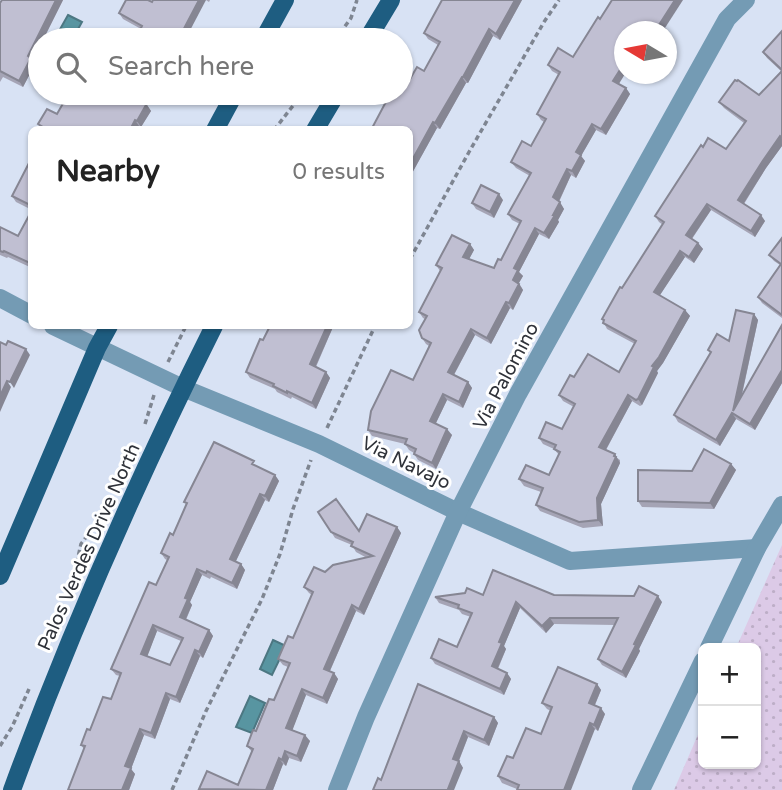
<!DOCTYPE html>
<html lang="en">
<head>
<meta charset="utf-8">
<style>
  :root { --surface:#fff; --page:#f2f2f2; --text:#222; --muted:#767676; --line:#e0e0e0 }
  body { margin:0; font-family:"Varela Round",sans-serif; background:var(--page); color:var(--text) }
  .controls { position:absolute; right:21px; bottom:21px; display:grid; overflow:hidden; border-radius:10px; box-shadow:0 2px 5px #0004 }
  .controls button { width:63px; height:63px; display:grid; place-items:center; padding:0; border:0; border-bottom:2px solid var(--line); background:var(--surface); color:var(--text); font:35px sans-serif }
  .compass { position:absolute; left:614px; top:21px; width:63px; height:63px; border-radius:50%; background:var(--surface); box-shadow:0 2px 5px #0004; rotate:280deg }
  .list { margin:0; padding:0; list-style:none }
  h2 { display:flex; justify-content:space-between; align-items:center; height:91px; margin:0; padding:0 28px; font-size:30px }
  h2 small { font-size:23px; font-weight:400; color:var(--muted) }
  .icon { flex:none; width:38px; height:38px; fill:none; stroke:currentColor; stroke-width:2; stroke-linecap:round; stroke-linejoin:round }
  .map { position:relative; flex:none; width:782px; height:790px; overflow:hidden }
  .search { position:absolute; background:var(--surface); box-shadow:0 2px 5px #0004; left:28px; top:28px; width:385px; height:77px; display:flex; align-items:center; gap:18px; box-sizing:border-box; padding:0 24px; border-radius:38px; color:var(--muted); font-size:26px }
  .panel { position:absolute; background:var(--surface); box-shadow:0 2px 5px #0004; left:28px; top:126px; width:385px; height:203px; border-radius:10px }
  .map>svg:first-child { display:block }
  .grass { fill:url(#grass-dots) }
  .water { fill:#5895a1; stroke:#4c7782; stroke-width:2 }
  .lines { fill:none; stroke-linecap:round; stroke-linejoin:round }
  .path { stroke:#7e8591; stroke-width:3.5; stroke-dasharray:5 3.5; stroke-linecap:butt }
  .minor { stroke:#749bb4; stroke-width:18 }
  .tertiary { stroke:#749bb4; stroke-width:18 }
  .primary { stroke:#1e5d81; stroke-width:18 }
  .wall { fill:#a5a4b5; fill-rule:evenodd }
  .shaded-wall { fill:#868693 }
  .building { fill:#c0bfd2; stroke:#868693; stroke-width:2; fill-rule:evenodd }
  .labels { text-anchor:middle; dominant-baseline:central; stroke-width:6; stroke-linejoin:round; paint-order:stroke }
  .street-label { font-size:19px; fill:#2f3239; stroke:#fff }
</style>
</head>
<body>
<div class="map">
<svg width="782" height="790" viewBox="0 0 782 790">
  <defs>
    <pattern id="grass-dots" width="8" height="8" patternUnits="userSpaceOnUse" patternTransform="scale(1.75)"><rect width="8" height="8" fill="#dccae7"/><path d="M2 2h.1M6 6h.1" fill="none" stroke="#bdaec7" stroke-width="1.8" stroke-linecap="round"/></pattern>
  </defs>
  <rect width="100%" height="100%" fill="#d8e2f4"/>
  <path class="grass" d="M 782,545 L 782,790 L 674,790 L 703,723 L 703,764 L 756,764 L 756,648 L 736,648 Z"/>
  <g class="water">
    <path d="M 68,15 L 82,22 L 72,40 L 54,40 Z"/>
    <path d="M 273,640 L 286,646 L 272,675 L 260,669 Z"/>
    <path d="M 250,696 L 265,703 L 252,733 L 236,727 Z"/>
  </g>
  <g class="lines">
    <g class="path">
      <path d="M 335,40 L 351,18 L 357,0"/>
      <path d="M 274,130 L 303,93"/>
      <path d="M 410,259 L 469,152 L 544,22 L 559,0"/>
      <path d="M 168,362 L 186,326"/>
      <path d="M 145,424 L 154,395"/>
      <path d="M 327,428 L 375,326"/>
      <path d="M 71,588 L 81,544 L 102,516"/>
      <path d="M 0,746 L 12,727 L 29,689"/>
      <path d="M 172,790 L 206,711 L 262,599 L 280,554 L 293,509 L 311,460"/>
    </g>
    <g class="minor">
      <path d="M 0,298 L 32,315"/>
      <path d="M 53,326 L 183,388 L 319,444 L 458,512 L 570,561 L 757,548"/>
      <path d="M 337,790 L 366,717 L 458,512 L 518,394 L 727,19 L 746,0"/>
    </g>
    <g class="tertiary">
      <path d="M 709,648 L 757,548 L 782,505"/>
      <path d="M 641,790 L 703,661"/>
    </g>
    <g class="primary">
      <path d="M 263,40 L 285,0"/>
      <path d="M 367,40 L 391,0"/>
      <path d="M 215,130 L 235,93"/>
      <path d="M 315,130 L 337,93"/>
      <path d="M 0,576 L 97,348 L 109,326"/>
      <path d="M 12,790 C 70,632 139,476 214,326"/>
    </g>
  </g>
  <g class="wall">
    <path d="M 2,0 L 63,0 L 43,40 L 40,40 L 40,46 L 33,61 L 35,64 L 23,87 L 3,77 L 0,82 L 0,3 Z"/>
    <path d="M 153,0 L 210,0 L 209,2 L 206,0 L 141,29 L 123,19 L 119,13 L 152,2 Z"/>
    <path d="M 442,0 L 522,0 L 500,40 L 493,36 L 468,83 L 466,83 L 440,129 L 437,128 L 411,175 L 410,175 L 410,130 L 386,97 L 407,84 L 424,71 L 438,45 L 428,39 L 424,33 Z"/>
    <path d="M 600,19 L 664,28 L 669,35 L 667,39 L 667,32 L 625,32 L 619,84 L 626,88 L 630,94 L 606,135 L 596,130 L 581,156 L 585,161 L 576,178 L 571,175 L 559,202 L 564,209 L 558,220 L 559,222 L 549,239 L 539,234 L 519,272 L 523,276 L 519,283 L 523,290 L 513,310 L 510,308 L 491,344 L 475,335 L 454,375 L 468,382 L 472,388 L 463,408 L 447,400 L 436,423 L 452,435 L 436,469 L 418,460 L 414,454 L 414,453 L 409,450 L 405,444 L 372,436 L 368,430 L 413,380 L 429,346 L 426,344 L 422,338 L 425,319 L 423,318 L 419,312 L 440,271 L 436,265 L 470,244 L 474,250 L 469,259 L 494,268 L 501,260 L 520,224 L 512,220 L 508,214 L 530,176 L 516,168 L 511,162 L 531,146 L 544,122 L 541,120 L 537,114 L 559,75 L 552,71 L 548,65 L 573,57 Z"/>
    <path d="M 782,31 L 782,146 L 766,168 L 744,204 L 765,221 L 755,237 L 711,210 L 692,239 L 698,243 L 703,249 L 694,263 L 685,257 L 660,295 L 685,310 L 690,316 L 663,363 L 657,371 L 658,373 L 642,405 L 640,406 L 632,401 L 606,450 L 620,460 L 620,463 L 601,504 L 603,526 L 583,528 L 540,511 L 536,505 L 541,492 L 524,486 L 519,479 L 549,475 L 559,455 L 554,449 L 543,444 L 539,438 L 562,429 L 574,407 L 563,401 L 559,395 L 574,377 L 619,372 L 635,344 L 607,329 L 602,319 L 663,225 L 659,222 L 655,216 L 703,147 L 726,149 L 744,123 L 724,108 L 719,102 L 759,95 L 781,71 L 767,58 L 763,52 Z"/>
    <path d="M 147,105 L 151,111 L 141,127 L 139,126 L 137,130 L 42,130 L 38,124 L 57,114 Z"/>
    <path d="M 32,164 L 32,210 L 16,202 L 12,196 Z"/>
    <path d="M 503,200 L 494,218 L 476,209 L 472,203 Z"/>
    <path d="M 32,210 L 32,268 L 8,257 L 7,258 L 0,255 L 0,227 L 18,236 Z"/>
    <path d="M 782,238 L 782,318 L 762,303 L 758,297 L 780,265 L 774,261 L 769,255 Z"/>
    <path d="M 754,314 L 758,320 L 742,395 L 782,325 L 782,383 L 755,430 L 736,419 L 720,446 L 678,422 L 674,415 L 710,353 L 708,350 L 729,341 Z"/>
    <path d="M 270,326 L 331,326 L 333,327 L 316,367 L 326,372 L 330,378 L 316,409 L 292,397 L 291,399 L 277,392 L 275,389 L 250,378 L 246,372 Z"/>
    <path d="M 731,464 L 736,470 L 714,509 L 642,507 L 638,501 L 692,471 Z"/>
    <path d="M 258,467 L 275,475 L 279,481 L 269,502 L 265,500 L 236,561 L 241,564 L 245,570 L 237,589 L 211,577 L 210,579 L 202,575 L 190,602 L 192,605 L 186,620 L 209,630 L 213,636 L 203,658 L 200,656 L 180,703 L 170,699 L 155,739 L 144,735 L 131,769 L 135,774 L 129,790 L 68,790 L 84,749 L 81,745 L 90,730 L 111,699 L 120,676 L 116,675 L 111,669 L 156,585 L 167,560 L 165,559 L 161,553 L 173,535 L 187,505 L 184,502 ZM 157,631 L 181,641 L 170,665 L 147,656 Z"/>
    <path d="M 318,512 L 359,531 L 397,527 L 401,533 L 364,615 L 356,611 L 330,671 L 334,673 L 338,679 L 327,704 L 306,695 L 292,730 L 310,741 L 301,762 L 289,758 L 286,766 L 283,764 L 273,790 L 199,790 L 238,785 L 252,752 L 247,746 L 274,700 L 288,667 L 283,665 L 278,659 L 293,638 L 312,595 L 309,593 L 304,587 L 325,572 L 367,558 L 356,552 L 352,545 L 335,538 Z"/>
    <path d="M 483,595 L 554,595 L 662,602 L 639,649 L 640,651 L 626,678 L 602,665 L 598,659 L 615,625 L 554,624 L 546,633 L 520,608 L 504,646 L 506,649 L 498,669 L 507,673 L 511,679 L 504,695 L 435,664 L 431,658 L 457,647 L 471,617 L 462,614 L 459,610 L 439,603 L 435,597 Z"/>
    <path d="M 418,684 L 494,717 L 498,723 L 489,746 L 468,737 L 459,761 L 463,768 L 381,780 Z"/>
    <path d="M 597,684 L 601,690 L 595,705 L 605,714 L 598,731 L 595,729 L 517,789 L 502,783 L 498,776 L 513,758 L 541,734 L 551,711 L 547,709 L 542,703 Z"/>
  </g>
  <g class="shaded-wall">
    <path d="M 56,0 L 63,0 L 43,40 L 40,40 L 40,46 L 33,61 L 35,64 L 23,87 L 19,81 L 28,56 Z"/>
    <path d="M 199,0 L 206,0 L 185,40 L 178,40 Z"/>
    <path d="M 515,0 L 522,0 L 500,40 L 496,34 Z"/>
    <path d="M 675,0 L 683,0 L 663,31 L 659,25 Z"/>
    <path d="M 489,29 L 493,36 L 468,83 L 463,77 Z"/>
    <path d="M 625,62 L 625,74 L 617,87 L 613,81 Z"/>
    <path d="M 462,77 L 466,83 L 440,129 L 435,123 Z"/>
    <path d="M 626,88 L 630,94 L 606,135 L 601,129 Z"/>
    <path d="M 146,93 L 153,93 L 147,105 L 151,111 L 141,127 L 137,121 L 141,102 Z"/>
    <path d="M 135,120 L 139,126 L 137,130 L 130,130 Z"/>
    <path d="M 433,122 L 437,128 L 411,175 L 410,173 L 410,164 Z"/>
    <path d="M 592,124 L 596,130 L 581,156 L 585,161 L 576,178 L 572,171 L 576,152 Z"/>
    <path d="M 780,136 L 782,139 L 782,146 L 766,168 L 742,206 L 738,200 L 762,162 Z"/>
    <path d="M 567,169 L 571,175 L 558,203 L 553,197 Z"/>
    <path d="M 499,194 L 503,200 L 494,218 L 490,212 Z"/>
    <path d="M 560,202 L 564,209 L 558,220 L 559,222 L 549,239 L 544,233 Z"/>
    <path d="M 707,204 L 711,210 L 690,241 L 686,235 Z"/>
    <path d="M 761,215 L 765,221 L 755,237 L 751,231 Z"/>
    <path d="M 535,228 L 539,234 L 519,272 L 523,276 L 517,286 L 513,280 L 514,268 Z"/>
    <path d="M 698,243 L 703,249 L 694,263 L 689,257 Z"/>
    <path d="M 470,244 L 474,250 L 467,263 L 463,257 Z"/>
    <path d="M 680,251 L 685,257 L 658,298 L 654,292 Z"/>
    <path d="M 519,284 L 523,290 L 513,310 L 509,303 Z"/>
    <path d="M 506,302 L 510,308 L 491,344 L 487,338 Z"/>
    <path d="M 685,310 L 690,316 L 663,363 L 657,371 L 658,373 L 642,405 L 638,399 L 652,366 Z"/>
    <path d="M 754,314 L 758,320 L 737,416 L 733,411 Z"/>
    <path d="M 327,326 L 331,326 L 333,327 L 314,370 L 310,364 Z"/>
    <path d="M 471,329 L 475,335 L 452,378 L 448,372 Z"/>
    <path d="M 26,349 L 30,355 L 14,388 L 10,382 Z"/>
    <path d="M 782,370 L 782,383 L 755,430 L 750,424 Z"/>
    <path d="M 326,372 L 330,378 L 316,409 L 312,403 Z"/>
    <path d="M 7,381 L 11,387 L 0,412 L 0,396 Z"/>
    <path d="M 468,382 L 472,388 L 463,408 L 459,402 Z"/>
    <path d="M 443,394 L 447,400 L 434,427 L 430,421 Z"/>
    <path d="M 628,395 L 632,401 L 604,453 L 599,447 Z"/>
    <path d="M 732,413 L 736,419 L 720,446 L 716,440 Z"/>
    <path d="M 447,429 L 452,435 L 436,469 L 432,463 Z"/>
    <path d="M 615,454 L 620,463 L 601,504 L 603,526 L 598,520 L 597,498 Z"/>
    <path d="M 731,464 L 736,470 L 714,509 L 710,503 Z"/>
    <path d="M 275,475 L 279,481 L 269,502 L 265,496 Z"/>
    <path d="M 260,494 L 265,500 L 234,565 L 230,559 Z"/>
    <path d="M 397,527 L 401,533 L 364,615 L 359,609 Z"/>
    <path d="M 241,564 L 245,570 L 237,589 L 232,583 Z"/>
    <path d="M 197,569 L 202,575 L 190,602 L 192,605 L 184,623 L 180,617 L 185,598 Z"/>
    <path d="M 658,596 L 662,602 L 639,649 L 640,651 L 626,678 L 622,672 L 634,644 Z"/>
    <path d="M 516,602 L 520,608 L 504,646 L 506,649 L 496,672 L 492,666 L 499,642 Z"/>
    <path d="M 352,605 L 356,611 L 328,675 L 324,669 Z"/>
    <path d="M 550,618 L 554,624 L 546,633 L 542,626 Z"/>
    <path d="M 153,625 L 157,631 L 146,660 L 141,654 Z"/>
    <path d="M 209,630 L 213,636 L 203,658 L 199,652 Z"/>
    <path d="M 195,650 L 200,656 L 180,703 L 176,697 Z"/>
    <path d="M 334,673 L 338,679 L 327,704 L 323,698 Z"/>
    <path d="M 507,673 L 511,679 L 504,695 L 500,689 Z"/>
    <path d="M 597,684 L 601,690 L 593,709 L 589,703 Z"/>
    <path d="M 302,689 L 306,695 L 291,734 L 286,728 Z"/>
    <path d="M 166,693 L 170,699 L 155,739 L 151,733 Z"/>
    <path d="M 601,708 L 605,714 L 598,731 L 594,725 Z"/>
    <path d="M 494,717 L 498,723 L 489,746 L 484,740 Z"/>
    <path d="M 590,723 L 595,729 L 571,790 L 564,790 Z"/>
    <path d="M 140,729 L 144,735 L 131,769 L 135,774 L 129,790 L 122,790 L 125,766 Z"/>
    <path d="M 464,731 L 468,737 L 457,765 L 453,759 Z"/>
    <path d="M 305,735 L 310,741 L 301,762 L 297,756 Z"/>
    <path d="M 285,751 L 289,758 L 286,766 L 282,760 Z"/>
    <path d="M 279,758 L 283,764 L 273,790 L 266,790 Z"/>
    <path d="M 459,761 L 463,768 L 454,790 L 449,790 L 448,789 Z"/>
  </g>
  <g class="building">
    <path d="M 2,0 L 56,0 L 28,56 L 31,58 L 19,81 L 0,71 L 0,3 Z"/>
    <path d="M 126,0 L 148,0 L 152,2 L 153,0 L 199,0 L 178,40 L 135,40 L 142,26 L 119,13 Z"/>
    <path d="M 442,0 L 515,0 L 496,34 L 489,29 L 463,77 L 462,77 L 435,123 L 433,122 L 410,164 L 410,130 L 371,130 L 388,98 L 386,97 L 389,93 L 401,93 L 401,80 L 407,84 L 417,67 L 424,71 L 440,42 L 424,33 Z"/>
    <path d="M 612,0 L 675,0 L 659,25 L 665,29 L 663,32 L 625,32 L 625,62 L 613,81 L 626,88 L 601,129 L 592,124 L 576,152 L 581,155 L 572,171 L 567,169 L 553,197 L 560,202 L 553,215 L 555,215 L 544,233 L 535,228 L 514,268 L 518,270 L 513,280 L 519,284 L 509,303 L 506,302 L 487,338 L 471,329 L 448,372 L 468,382 L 459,402 L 443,394 L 430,421 L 447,429 L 432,463 L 414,454 L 416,449 L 405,444 L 407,439 L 368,430 L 371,411 L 391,370 L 413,380 L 431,343 L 422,338 L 419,330 L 427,316 L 419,312 L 442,268 L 436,265 L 452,235 L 470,244 L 463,257 L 494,268 L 498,259 L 501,260 L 521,221 L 508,214 L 531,173 L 511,162 L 522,141 L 531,146 L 546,119 L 537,114 L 560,72 L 548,65 L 558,48 L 573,57 L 598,17 L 600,19 Z"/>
    <path d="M 782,31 L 782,70 L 763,52 Z"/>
    <path d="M 782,71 L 782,138 L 780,136 L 762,162 L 738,200 L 761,215 L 751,231 L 707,204 L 686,235 L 698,243 L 689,257 L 680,251 L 654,292 L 685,310 L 659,357 L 652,366 L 654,367 L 638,399 L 636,400 L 628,395 L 599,447 L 615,454 L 614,456 L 616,457 L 597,498 L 598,520 L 579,522 L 536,505 L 543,488 L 519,479 L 526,465 L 549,475 L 560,452 L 554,449 L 556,445 L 539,438 L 546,422 L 562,429 L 575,404 L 559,395 L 570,375 L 574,377 L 588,354 L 619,372 L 636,341 L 603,323 L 604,320 L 602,319 L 620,287 L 622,288 L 664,222 L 655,216 L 701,145 L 703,147 L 708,138 L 726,149 L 746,121 L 719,102 L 735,80 L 737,81 L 738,80 L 759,95 Z"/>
    <path d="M 69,93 L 146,93 L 141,102 L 146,105 L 137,121 L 135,120 L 130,130 L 48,130 L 38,124 L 47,109 L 57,114 Z"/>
    <path d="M 29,163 L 32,164 L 32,206 L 12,196 Z"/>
    <path d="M 481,185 L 499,194 L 490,212 L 472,203 Z"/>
    <path d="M 32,210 L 32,264 L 4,251 L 3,252 L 0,251 L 0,227 L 18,236 Z"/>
    <path d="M 782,238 L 782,315 L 758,297 L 781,264 L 769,255 Z"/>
    <path d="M 736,310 L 754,314 L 733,411 L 782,325 L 782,370 L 750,424 L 732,413 L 716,440 L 674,415 L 711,352 L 708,350 L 717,334 L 729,341 Z"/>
    <path d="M 270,326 L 327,326 L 310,364 L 326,372 L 312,403 L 287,391 L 287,393 L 273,386 L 274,384 L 246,372 L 260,339 L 263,340 Z"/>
    <path d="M 8,341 L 26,349 L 10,382 L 7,381 L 0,396 L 0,342 L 6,345 Z"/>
    <path d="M 214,442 L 254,461 L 252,464 L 275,475 L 265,496 L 260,494 L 230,559 L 241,564 L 232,583 L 207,571 L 206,573 L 197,569 L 185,598 L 188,599 L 180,617 L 209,630 L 199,652 L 195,650 L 176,697 L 166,693 L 151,733 L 140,729 L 125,766 L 131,768 L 122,790 L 68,790 L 85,746 L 81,745 L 87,729 L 90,730 L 103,697 L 111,699 L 121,673 L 111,669 L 149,582 L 156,585 L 169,557 L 161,553 L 170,533 L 173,535 L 187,503 L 184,502 ZM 153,625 L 183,638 L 170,665 L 141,654 Z"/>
    <path d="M 704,449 L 731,464 L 710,503 L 638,501 L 638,470 L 692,471 Z"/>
    <path d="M 336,499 L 359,531 L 367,514 L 397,527 L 359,609 L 352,605 L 324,669 L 334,673 L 323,698 L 302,689 L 286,728 L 305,735 L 297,756 L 285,751 L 282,760 L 279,758 L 266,790 L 199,789 L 207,771 L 238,785 L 253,749 L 247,746 L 253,730 L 256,731 L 269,699 L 274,700 L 290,663 L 278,659 L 288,636 L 293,638 L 313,592 L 304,587 L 314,567 L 325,572 L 333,565 L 373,556 L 351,546 L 353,542 L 331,532 L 318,512 Z"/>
    <path d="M 493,570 L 554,595 L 634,596 L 639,586 L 658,596 L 634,644 L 636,645 L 622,672 L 598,659 L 618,618 L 550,618 L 542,626 L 516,602 L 499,642 L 502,643 L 492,666 L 507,673 L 500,689 L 431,658 L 439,639 L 457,647 L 472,613 L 458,608 L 459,605 L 435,597 L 465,593 L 467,588 L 483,595 Z"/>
    <path d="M 558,667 L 597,684 L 589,703 L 601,708 L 594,725 L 590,723 L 564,790 L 517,790 L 519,785 L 498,776 L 507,756 L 513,758 L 526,728 L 541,734 L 552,707 L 542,703 Z"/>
    <path d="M 418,684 L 494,717 L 484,740 L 464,731 L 453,759 L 459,761 L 448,789 L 451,790 L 373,790 L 378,778 L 381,780 Z"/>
  </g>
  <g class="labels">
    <g class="street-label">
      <text transform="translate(506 376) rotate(-62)">Via Palomino</text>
      <text transform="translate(406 463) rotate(26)">Via Navajo</text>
      <text transform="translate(89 547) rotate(-66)">Palos Verdes Drive North</text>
    </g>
  </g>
</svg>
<div class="controls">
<button>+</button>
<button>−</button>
</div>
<svg class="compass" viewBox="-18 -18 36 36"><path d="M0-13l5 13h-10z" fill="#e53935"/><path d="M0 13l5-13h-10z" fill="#767676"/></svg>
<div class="search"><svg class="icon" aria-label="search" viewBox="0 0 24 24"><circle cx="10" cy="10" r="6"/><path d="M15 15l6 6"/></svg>Search here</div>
<section class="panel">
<h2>Nearby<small>0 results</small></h2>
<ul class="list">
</ul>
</section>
</div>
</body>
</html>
